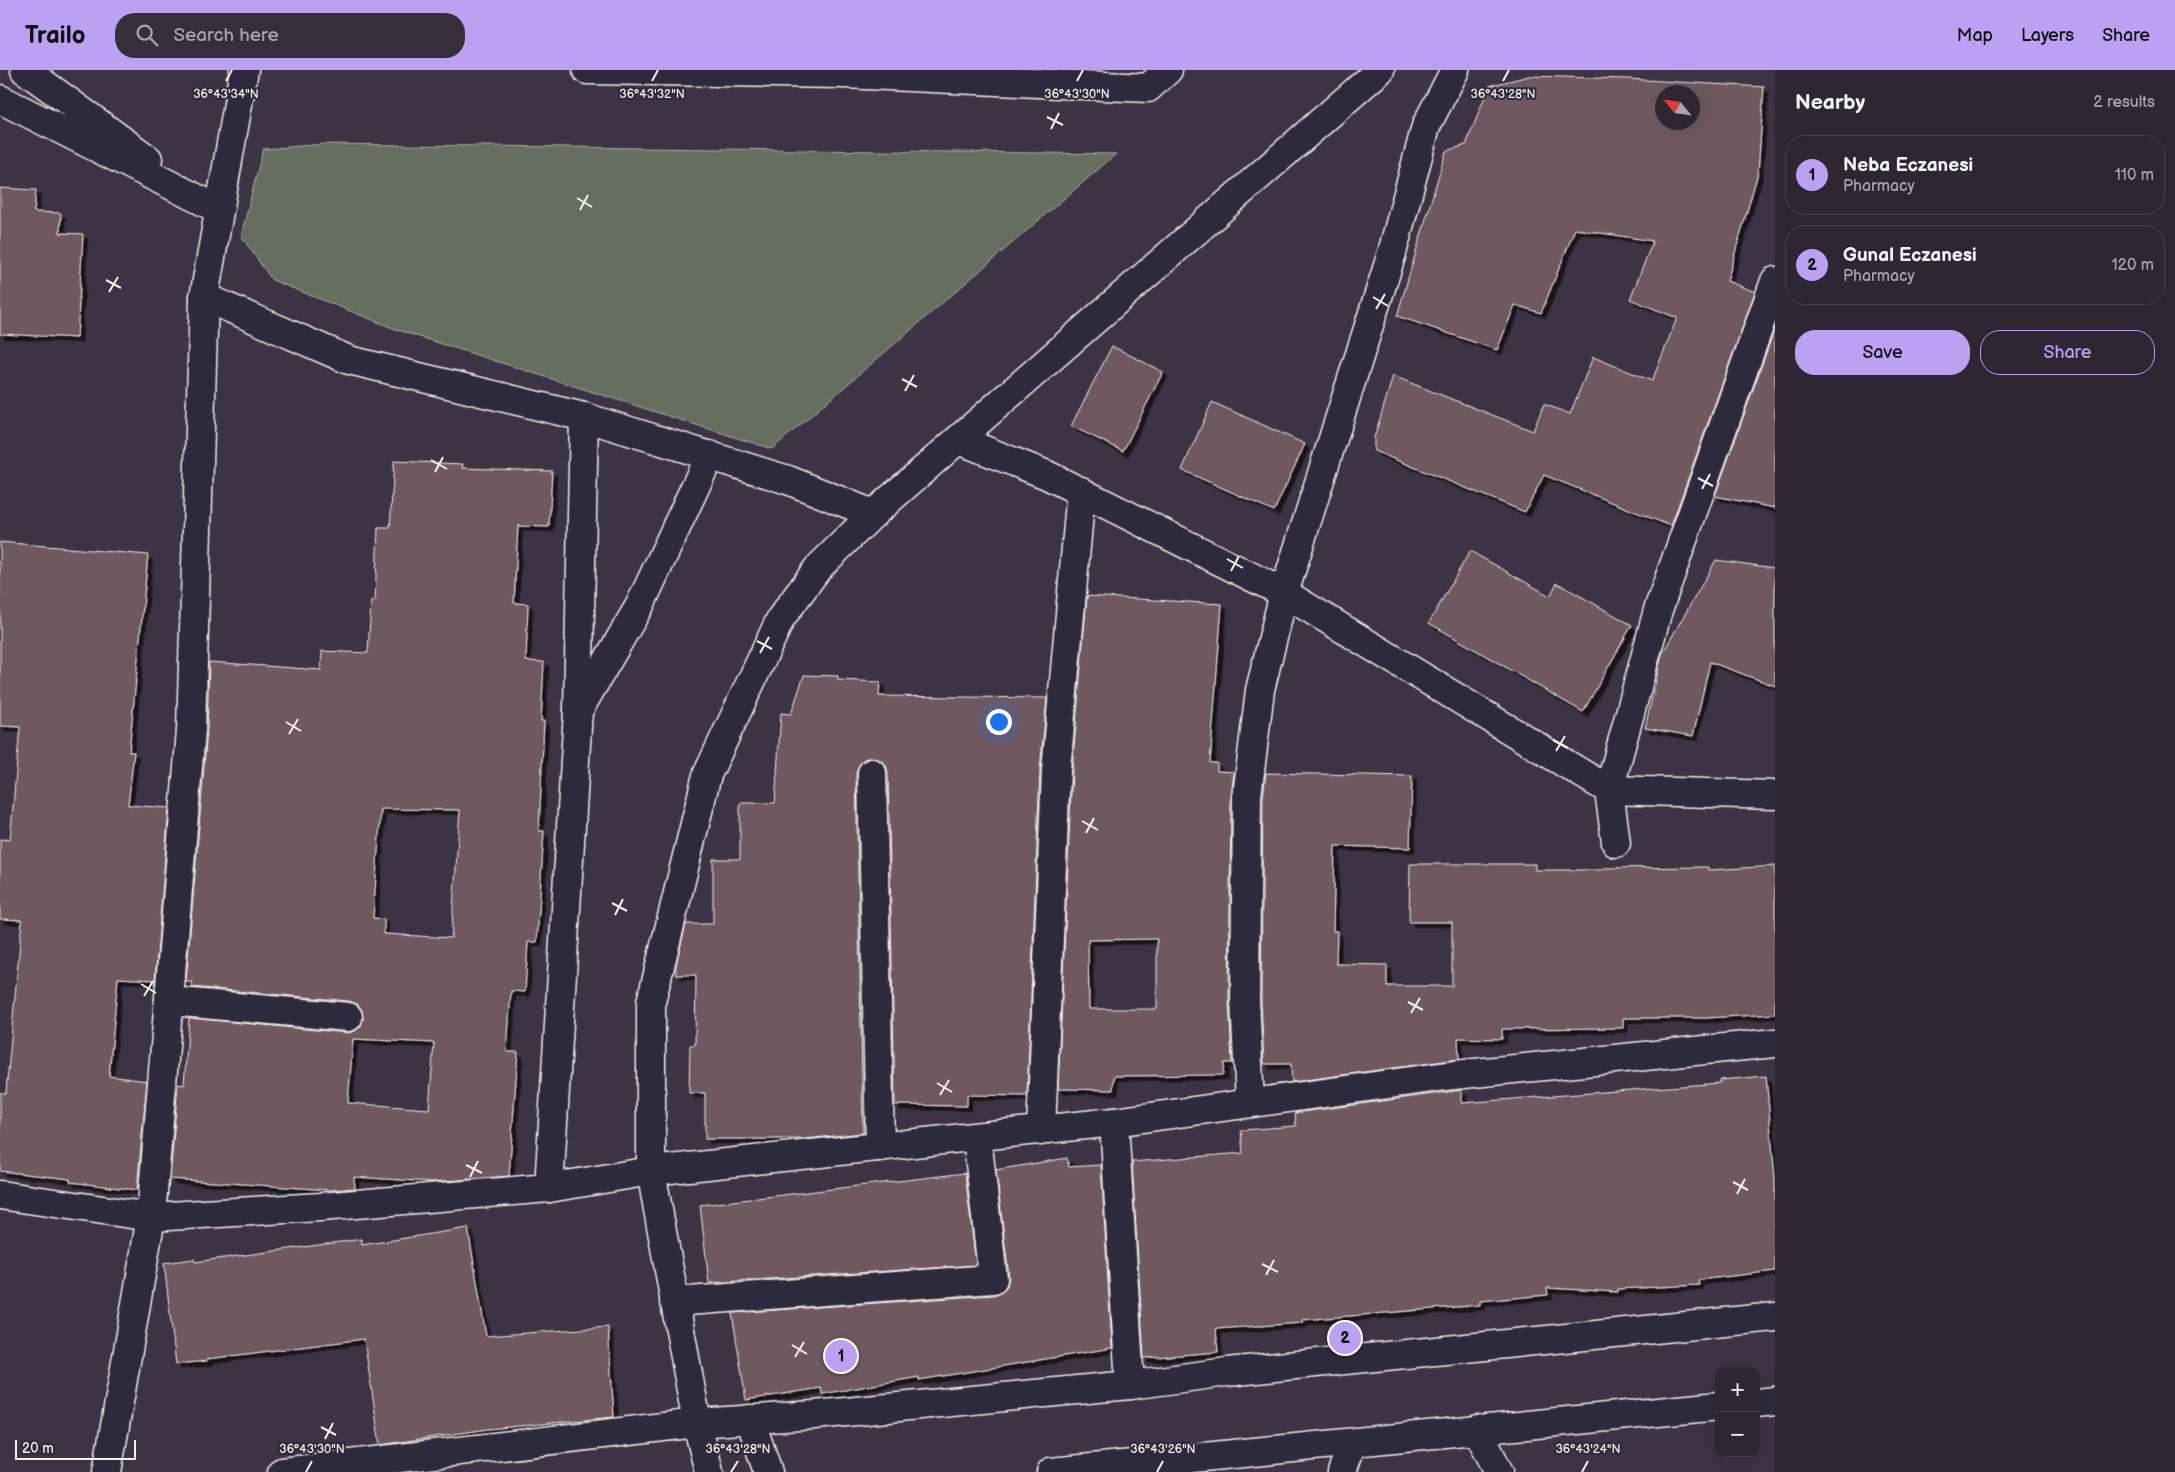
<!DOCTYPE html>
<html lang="en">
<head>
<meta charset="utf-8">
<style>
  :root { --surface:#2d2633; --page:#352e3b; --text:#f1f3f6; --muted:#a7a5ac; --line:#48434e; --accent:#bca0f2 }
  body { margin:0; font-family:"Balsamiq Sans",sans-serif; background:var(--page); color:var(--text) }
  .controls { position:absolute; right:15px; bottom:15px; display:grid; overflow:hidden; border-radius:10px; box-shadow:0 5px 20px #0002 }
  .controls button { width:45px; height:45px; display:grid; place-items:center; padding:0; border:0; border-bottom:1px solid var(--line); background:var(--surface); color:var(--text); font:25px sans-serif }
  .compass { position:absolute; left:1655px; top:15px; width:45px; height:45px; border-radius:50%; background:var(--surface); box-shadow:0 5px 20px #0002; rotate:299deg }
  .scale { position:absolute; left:15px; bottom:12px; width:121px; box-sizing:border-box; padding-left:5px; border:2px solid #f4f1e8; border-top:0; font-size:14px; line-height:18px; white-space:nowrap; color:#f4f1e8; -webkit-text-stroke:4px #2f2a3d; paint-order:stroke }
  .you { position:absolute; left:998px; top:651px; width:18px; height:18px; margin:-12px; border:4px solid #fff; border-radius:50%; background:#1a73e8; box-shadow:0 0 0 8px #1a73e833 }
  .badge { display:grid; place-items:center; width:32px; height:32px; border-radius:50%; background:var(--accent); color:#111; font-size:16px; font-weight:700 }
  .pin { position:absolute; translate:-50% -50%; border:2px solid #fff; box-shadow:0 1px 5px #0006 }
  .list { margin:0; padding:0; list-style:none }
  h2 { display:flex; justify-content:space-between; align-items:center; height:65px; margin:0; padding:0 20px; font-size:21px }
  h2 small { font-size:16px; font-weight:400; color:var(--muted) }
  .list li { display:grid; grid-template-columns:32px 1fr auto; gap:15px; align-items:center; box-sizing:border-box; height:80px; margin:0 10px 10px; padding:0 10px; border:1px solid var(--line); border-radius:20px }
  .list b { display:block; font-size:19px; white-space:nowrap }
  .list p { margin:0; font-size:16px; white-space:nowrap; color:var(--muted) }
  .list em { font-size:16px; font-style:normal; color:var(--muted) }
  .actions { display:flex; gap:10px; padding:15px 20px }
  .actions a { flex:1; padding:11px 0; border:1px solid var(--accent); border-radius:20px; text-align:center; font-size:18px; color:var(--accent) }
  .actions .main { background:var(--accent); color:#111 }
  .icon { flex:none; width:28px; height:28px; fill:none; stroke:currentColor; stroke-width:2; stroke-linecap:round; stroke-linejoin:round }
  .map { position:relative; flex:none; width:1775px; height:1402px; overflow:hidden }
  header { display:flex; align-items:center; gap:30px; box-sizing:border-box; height:70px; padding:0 25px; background:var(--accent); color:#111 }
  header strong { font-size:24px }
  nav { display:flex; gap:28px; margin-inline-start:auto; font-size:18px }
  .search { width:350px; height:45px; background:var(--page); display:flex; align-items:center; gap:12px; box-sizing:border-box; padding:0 18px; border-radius:20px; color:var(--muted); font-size:19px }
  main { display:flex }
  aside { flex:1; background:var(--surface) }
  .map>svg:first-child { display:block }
  .green { fill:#666e60; stroke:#adb0a4 }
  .building { fill:#6f5861; stroke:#f4f1e8; fill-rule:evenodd; filter:url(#shadow) }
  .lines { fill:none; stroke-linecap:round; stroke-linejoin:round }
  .minor-casing { stroke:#f4f1e8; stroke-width:31 }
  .major-casing { stroke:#f4f1e8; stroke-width:31 }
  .minor { stroke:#2f2a3d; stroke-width:28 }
  .major { stroke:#2f2a3d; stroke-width:28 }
  .ticks { fill:none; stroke:#f4f1e8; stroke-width:2 }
  .ticks-label { font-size:12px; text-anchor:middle; fill:#f4f1e8; stroke:#2f2a3d; stroke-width:4; stroke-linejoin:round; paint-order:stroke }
</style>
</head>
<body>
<header>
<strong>Trailo</strong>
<div class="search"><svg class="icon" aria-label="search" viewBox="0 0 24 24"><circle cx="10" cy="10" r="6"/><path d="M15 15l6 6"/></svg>Search here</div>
<nav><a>Map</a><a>Layers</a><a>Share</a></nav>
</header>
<main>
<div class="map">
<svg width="1775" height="1402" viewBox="0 0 1775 1402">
  <defs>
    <filter id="shadow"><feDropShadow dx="4.5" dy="4.5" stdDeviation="0" flood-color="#0009"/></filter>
  </defs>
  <rect width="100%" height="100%" fill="#3c3344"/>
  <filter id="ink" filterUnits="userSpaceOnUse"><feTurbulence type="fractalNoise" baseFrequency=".02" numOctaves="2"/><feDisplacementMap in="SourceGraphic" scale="10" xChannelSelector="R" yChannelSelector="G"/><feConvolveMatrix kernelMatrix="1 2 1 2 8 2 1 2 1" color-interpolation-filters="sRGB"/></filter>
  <g filter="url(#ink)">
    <path class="green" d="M 326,74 L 1116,84 L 772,379 L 398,260 L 272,210 L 241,166 L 263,79 Z"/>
    <g class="building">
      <path d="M 1529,6 L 1627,9 L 1764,17 L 1758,103 L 1727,211 L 1755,222 L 1671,456 L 1544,405 L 1525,442 L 1374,381 L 1374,368 L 1393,306 L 1533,361 L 1544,334 L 1570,344 L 1593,287 L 1652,311 L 1677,248 L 1630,229 L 1653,171 L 1575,159 L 1541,243 L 1515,235 L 1497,280 L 1397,246 L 1446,81 L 1466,75 L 1489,16 ZM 1662,22 L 1692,22 L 1692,52 L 1662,52 Z"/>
      <path d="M 0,118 L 36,120 L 34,142 L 61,143 L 60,163 L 83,164 L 77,268 L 0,264 Z"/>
      <path d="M 1775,258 L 1775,438 L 1715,426 Z"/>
      <path d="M 1112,276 L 1163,302 L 1123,381 L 1071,356 Z"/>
      <path d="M 1212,332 L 1305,374 L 1274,441 L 1182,400 Z"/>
      <path d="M 394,391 L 463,394 L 462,398 L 552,401 L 549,457 L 518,456 L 514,533 L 528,534 L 526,591 L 544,592 L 541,651 L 544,651 L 539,761 L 544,761 L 537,872 L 528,872 L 525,922 L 511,921 L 507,982 L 518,982 L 509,1106 L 433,1112 L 354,1107 L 355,1118 L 330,1120 L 170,1109 L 178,1014 L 184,1015 L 189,948 L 347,963 L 355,961 L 361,956 L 363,949 L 362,940 L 357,934 L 349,931 L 191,917 L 192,912 L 186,912 L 207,661 L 209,592 L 321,600 L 322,581 L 368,583 L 371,531 L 375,531 L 378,458 L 390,458 ZM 381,739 L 460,740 L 451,868 L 384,864 L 384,849 L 373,848 ZM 353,969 L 434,973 L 429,1039 L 348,1033 Z"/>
      <path d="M 0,472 L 148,485 L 129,682 L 134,682 L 128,735 L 169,738 L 155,910 L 118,908 L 109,1006 L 147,1011 L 137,1120 L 70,1112 L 70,1109 L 0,1101 L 0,1023 L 6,1023 L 22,850 L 0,849 L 0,769 L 10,770 L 20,657 L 0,656 Z"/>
      <path d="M 1470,481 L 1550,526 L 1557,513 L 1632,555 L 1583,642 L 1429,553 Z"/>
      <path d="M 1716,490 L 1775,498 L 1775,616 L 1710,592 L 1693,666 L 1645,658 L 1662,584 Z"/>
      <path d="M 1087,526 L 1222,534 L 1210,693 L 1217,693 L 1217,701 L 1234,702 L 1231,726 L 1229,930 L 1232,993 L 1224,993 L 1223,1005 L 1114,1006 L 1113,1020 L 1058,1019 L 1072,701 ZM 1157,869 L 1157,939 L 1089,939 L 1088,870 Z"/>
      <path d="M 804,605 L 838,606 L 838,610 L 880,612 L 879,626 L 1047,628 L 1040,699 L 1027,1026 L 967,1025 L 967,1036 L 895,1035 L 888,703 L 886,695 L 880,690 L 871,687 L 864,689 L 859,695 L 856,703 L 863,1063 L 804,1069 L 705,1069 L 705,1023 L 689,1023 L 690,975 L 695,975 L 696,905 L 676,905 L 676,894 L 686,854 L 713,854 L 713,789 L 740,789 L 740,733 L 775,733 L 781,643 L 791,644 Z"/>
      <path d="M 1266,703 L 1412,706 L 1410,778 L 1335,776 L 1333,861 L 1337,861 L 1336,894 L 1387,895 L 1387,916 L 1452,916 L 1452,852 L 1409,852 L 1410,794 L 1535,794 L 1535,800 L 1603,800 L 1603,798 L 1708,797 L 1708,800 L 1775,796 L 1775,944 L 1706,948 L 1623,948 L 1623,958 L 1502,959 L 1502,969 L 1458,968 L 1459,989 L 1292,1012 L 1291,994 L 1264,994 L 1261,930 L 1263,727 Z"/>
      <path d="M 1766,1006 L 1775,1109 L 1775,1201 L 1698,1210 L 1699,1215 L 1618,1219 L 1618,1222 L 1547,1218 L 1548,1225 L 1480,1231 L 1480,1235 L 1302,1250 L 1302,1253 L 1216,1259 L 1218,1282 L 1144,1288 L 1132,1092 L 1243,1083 L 1241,1060 L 1296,1056 L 1295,1043 L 1456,1021 L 1462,1020 L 1462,1033 L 1720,1013 L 1720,1010 Z"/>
      <path d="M 1067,1088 L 1069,1097 L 1101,1095 L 1112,1278 L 919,1310 L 919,1307 L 822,1324 L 821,1318 L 746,1330 L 732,1243 L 994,1225 L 1001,1222 L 1007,1216 L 1009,1207 L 996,1100 Z"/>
      <path d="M 965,1103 L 976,1195 L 709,1213 L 700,1135 Z"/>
      <path d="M 468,1158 L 486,1266 L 608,1257 L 614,1347 L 488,1359 L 380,1375 L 364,1269 L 207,1289 L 207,1291 L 176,1294 L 164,1193 L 194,1189 L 195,1192 L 362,1169 L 362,1175 Z"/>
    </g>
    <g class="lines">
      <defs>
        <g id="minor">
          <path d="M 25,0 L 148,89"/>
          <path d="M 587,0 L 843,4 L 1148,18 L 1168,0"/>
          <path d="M 0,29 L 218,139"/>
          <path d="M 204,227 L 349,290 L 584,347 L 788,410 L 873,444"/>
          <path d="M 959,370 L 1047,405 L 1284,523 L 1609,720 L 1775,725"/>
          <path d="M 578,640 L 584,347"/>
          <path d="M 872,703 L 880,1077"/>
          <path d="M 1616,773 L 1609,720 L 1658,540 L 1775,211"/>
          <path d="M 169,931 L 348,947"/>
          <path d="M 1250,1033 L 1245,930 L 1247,726 L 1260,620 L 1284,523 L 1392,183 L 1426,56 L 1455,0"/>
          <path d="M 1114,1052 L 1130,1315"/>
          <path d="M 1041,1061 L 1056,700 L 1081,421"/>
          <path d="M 549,1118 L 578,641 L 640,535 L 710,385"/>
          <path d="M 0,1125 L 151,1147 L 320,1137 L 549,1118 L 651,1101 L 1114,1052 L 1454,1005 L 1775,973"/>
          <path d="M 674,1232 L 993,1209 L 977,1067"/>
          <path d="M 750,1349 L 768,1402"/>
          <path d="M 1477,1359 L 1499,1402"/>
          <path d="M 107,1402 L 151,1147 L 191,660 L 204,227 L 244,0"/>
          <path d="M 709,1402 L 697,1353 L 651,1101 L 651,932 L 707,705 L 781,548 L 818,498 L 873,444 L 1380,0"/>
          <path d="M 1342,1402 L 1352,1373"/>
        </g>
        <g id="major">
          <path d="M 1756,1333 L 1775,1331"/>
          <path d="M 282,1402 L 697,1353 L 814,1345 L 1130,1315 L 1227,1302 L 1775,1247"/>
          <path d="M 1051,1402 L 1719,1336"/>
        </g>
      </defs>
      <use href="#minor" class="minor-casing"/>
      <use href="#major" class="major-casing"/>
      <use href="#minor" class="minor"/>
      <use href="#major" class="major"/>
    </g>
  </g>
  <path class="ticks" d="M 226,11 L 232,0M 652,11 L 658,0M 1077,11 L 1083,0M 1503,11 L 1509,0M 1047,47 L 1063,55M 1051,59 L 1059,43M 577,128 L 592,137M 580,140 L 588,125M 106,210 L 121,218M 109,222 L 118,207M 1373,227 L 1388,236M 1376,239 L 1385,224M 902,309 L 917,317M 905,321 L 914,305M 431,390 L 447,399M 435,402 L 443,387M 1698,408 L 1713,416M 1702,419 L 1710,404M 1227,489 L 1243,498M 1231,501 L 1239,486M 757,571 L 772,579M 760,583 L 769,567M 286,652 L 301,661M 289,664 L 298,649M 1553,670 L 1568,678M 1556,681 L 1565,666M 1082,751 L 1098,760M 1086,763 L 1094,748M 612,833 L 627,841M 615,845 L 623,829M 141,914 L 156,923M 144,926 L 153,911M 1408,932 L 1423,940M 1411,943 L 1420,928M 937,1013 L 952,1022M 940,1025 L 949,1010M 466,1095 L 482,1103M 470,1107 L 478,1091M 1733,1112 L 1748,1120M 1737,1124 L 1745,1109M 1262,1194 L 1278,1202M 1266,1205 L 1274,1190M 792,1275 L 807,1284M 795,1287 L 804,1272M 321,1357 L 336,1365M 325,1369 L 333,1353M 306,1402 L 312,1391M 731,1402 L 738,1391M 1157,1402 L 1163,1391M 1582,1402 L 1588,1391"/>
  <g class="ticks-label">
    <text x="226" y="28">36°43'34"N</text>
    <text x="652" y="28">36°43'32"N</text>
    <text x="1077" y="28">36°43'30"N</text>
    <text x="1503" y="28">36°43'28"N</text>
    <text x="312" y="1383">36°43'30"N</text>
    <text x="738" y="1383">36°43'28"N</text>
    <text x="1163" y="1383">36°43'26"N</text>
    <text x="1588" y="1383">36°43'24"N</text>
  </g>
</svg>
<div class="controls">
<button>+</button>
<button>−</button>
</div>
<svg class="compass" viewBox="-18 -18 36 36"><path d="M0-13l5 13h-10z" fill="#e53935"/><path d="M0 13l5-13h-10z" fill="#a7a5ac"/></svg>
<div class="scale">20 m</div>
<div class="you"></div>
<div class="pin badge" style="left:841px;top:1286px">1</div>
<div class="pin badge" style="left:1345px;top:1268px">2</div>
</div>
<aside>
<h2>Nearby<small>2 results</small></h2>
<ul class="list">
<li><span class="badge">1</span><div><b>Neba Eczanesi</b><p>Pharmacy</p></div><em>110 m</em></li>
<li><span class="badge">2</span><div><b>Gunal Eczanesi</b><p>Pharmacy</p></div><em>120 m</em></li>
</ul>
<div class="actions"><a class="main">Save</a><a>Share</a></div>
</aside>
</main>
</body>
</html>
